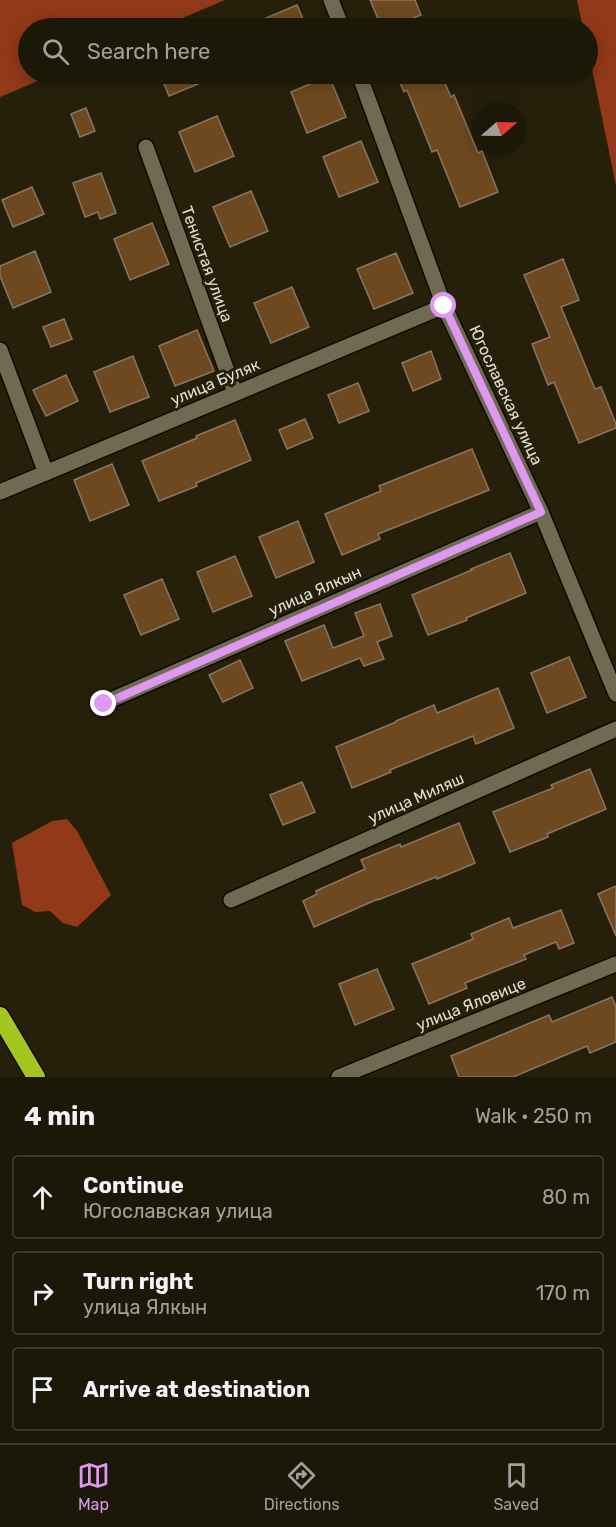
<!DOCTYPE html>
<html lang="en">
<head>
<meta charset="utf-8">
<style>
  :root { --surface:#1c1808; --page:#252112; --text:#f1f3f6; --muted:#a0a09c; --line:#3a3729; --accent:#de98f2 }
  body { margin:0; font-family:Rubik,sans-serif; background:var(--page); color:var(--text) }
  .compass { position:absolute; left:472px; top:102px; width:54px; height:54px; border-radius:50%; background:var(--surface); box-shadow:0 3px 15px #0003; rotate:70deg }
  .stop { position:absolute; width:18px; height:18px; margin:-14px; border:4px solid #de98f2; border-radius:50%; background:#fff }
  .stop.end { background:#de98f2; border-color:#fff; box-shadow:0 2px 6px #0008 }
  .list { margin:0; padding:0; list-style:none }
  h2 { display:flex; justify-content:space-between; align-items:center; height:78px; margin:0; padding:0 24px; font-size:26px }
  h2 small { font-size:20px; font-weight:400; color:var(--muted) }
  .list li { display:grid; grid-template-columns:39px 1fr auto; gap:18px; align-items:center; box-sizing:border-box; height:84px; margin:0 12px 12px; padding:0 12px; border:2px solid var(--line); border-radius:6px }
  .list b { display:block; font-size:22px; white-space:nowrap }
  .list p { margin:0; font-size:20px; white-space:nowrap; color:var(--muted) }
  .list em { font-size:20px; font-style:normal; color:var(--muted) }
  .icon { flex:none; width:33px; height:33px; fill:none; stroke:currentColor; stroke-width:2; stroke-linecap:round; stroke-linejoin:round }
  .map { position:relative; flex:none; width:616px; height:1077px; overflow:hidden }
  .search { position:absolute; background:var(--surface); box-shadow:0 3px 15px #0003; left:18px; right:18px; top:18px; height:66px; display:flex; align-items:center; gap:15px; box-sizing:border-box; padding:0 21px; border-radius:33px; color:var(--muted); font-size:22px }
  .sheet { height:366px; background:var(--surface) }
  nav { display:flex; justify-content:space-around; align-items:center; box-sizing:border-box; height:84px; border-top:2px solid var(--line); background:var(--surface); font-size:16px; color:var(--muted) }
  nav a { display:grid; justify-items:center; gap:3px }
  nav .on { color:var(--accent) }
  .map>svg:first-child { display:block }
  .forest { fill:#913918 }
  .building { fill:#6e491f; stroke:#887664; stroke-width:1.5 }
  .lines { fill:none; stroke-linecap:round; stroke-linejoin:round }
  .minor-casing { stroke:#0f0900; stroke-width:18 }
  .highway-casing { stroke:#0f0900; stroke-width:21 }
  .minor { stroke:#716a53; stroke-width:15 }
  .highway { stroke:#a5c520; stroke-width:18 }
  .route { stroke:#de98f2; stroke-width:8 }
  .labels { text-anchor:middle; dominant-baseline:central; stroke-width:6; stroke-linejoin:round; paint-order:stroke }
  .street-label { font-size:16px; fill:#e2dfd2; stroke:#26200b }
</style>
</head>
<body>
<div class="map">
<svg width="616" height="1077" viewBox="0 0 616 1077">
  <rect width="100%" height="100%" fill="#26200b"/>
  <g class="forest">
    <path d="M 0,0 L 225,0 L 159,28 L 28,28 L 28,74 L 54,74 L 0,97 Z"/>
    <path d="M 577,0 L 616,0 L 616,186 L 588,49 L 588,28 L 583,28 Z"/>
    <path d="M 67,819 L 77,831 L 111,895 L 77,927 L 63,923 L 50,911 L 35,912 L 22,905 L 12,843 L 52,821 Z"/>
  </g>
  <g class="building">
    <path d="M 370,0 L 415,0 L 421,15 L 388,28 L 382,28 Z"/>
    <path d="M 297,5 L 307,28 L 242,28 Z"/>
    <path d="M 160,74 L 222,74 L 169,96 Z"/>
    <path d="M 396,74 L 441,74 L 451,97 L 454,95 L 478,153 L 482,151 L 498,192 L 460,207 L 437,150 L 432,152 L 407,90 L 404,92 Z"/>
    <path d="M 329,76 L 346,117 L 307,133 L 291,92 Z"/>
    <path d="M 86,108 L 95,131 L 80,137 L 71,114 Z"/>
    <path d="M 217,116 L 234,156 L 195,172 L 179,132 Z"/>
    <path d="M 361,141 L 378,182 L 339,197 L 323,157 Z"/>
    <path d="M 101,173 L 116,213 L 100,219 L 98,212 L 85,217 L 73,183 Z"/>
    <path d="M 32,187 L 44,214 L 13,227 L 2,200 Z"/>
    <path d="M 251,191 L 268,231 L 230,247 L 213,207 Z"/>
    <path d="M 152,223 L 169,264 L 130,280 L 114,239 Z"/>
    <path d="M 35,251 L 51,292 L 13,308 L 0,276 L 0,266 Z"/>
    <path d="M 396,253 L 413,293 L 374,309 L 357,269 Z"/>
    <path d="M 563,259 L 579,300 L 561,307 L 595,389 L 601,387 L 616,424 L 616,428 L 579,443 L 554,382 L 548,385 L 532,344 L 550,337 L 524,275 Z"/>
    <path d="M 292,287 L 309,327 L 271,343 L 254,303 Z"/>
    <path d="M 64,319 L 72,339 L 51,347 L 43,327 Z"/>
    <path d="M 197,330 L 214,371 L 175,386 L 159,346 Z"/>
    <path d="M 431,351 L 441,379 L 413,391 L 402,363 Z"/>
    <path d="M 133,356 L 149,397 L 110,412 L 94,372 Z"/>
    <path d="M 66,375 L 78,401 L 46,416 L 33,390 Z"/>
    <path d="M 358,383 L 369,411 L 339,423 L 328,395 Z"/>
    <path d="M 305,419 L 313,438 L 287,449 L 279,430 Z"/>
    <path d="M 235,420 L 251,460 L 196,483 L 197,486 L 159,501 L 142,461 L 197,438 L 196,436 Z"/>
    <path d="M 472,449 L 489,490 L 378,534 L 380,539 L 342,555 L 325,514 L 381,491 L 379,486 Z"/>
    <path d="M 112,464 L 129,505 L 90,521 L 74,480 Z"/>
    <path d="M 298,521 L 314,562 L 276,578 L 259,537 Z"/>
    <path d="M 510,553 L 526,593 L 466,618 L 467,620 L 428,635 L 412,595 L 472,570 L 471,569 Z"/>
    <path d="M 235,556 L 252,596 L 213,612 L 197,572 Z"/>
    <path d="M 162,579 L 179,619 L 141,635 L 124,595 Z"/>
    <path d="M 380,604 L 392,636 L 377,642 L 384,659 L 364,666 L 360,658 L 302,681 L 285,641 L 324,625 L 333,648 L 364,636 L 355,613 Z"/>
    <path d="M 569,657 L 586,697 L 547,713 L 531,673 Z"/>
    <path d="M 240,660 L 253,688 L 223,702 L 209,675 Z"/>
    <path d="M 498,688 L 514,728 L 476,744 L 473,736 L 390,770 L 391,772 L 352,788 L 336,747 L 396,722 L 396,721 L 434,705 L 437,713 Z"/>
    <path d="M 590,769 L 606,809 L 547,834 L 548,837 L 510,852 L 493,812 L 553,788 L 551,785 Z"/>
    <path d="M 302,782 L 315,812 L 283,825 L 270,795 Z"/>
    <path d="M 459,823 L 475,863 L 437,879 L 436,877 L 378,900 L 378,899 L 314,927 L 303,901 L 317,894 L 316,891 L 365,869 L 361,860 L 400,844 L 401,847 Z"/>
    <path d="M 616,886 L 616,936 L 598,894 Z"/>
    <path d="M 561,910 L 574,943 L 559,949 L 556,942 L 524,955 L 526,959 L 465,983 L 467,988 L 429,1004 L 412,964 L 473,939 L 471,934 L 509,918 L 513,928 Z"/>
    <path d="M 377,969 L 394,1009 L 355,1025 L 339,984 Z"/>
    <path d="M 612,997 L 616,1007 L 616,1042 L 590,1053 L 587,1046 L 513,1077 L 459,1077 L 451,1056 L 549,1015 L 552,1022 Z"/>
  </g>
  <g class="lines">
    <defs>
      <g id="minor">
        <path d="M 331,0 L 342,28"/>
        <path d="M 359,74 L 444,306 L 541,512 L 616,694"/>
        <path d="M 146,147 L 235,393"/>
        <path d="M 0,350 L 46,473"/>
        <path d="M 0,492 L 444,306"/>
        <path d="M 104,703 L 541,512"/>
        <path d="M 231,900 L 616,729"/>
        <path d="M 339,1077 L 616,964"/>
      </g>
      <path id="highway" d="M 0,1016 L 36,1077"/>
    </defs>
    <use href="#minor" class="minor-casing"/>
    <use href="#highway" class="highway-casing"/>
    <use href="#minor" class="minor"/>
    <use href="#highway" class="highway"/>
  </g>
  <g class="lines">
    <path class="route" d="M 104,704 L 541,512 L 444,306"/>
  </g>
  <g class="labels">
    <g class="street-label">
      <text transform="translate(207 264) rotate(70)">Тенистая улица</text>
      <text transform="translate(215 382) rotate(-23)">улица Буляк</text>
      <text transform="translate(506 395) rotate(65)">Югославская улица</text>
      <text transform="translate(315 591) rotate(-24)">улица Ялкын</text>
      <text transform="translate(416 798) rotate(-24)">улица Миляш</text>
      <text transform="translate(471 1004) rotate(-22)">улица Яловице</text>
    </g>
  </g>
</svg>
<svg class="compass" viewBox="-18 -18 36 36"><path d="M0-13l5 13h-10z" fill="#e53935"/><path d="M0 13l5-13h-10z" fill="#a0a09c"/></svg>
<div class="stop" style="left:444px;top:306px"></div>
<div class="stop end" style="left:104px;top:704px"></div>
<div class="search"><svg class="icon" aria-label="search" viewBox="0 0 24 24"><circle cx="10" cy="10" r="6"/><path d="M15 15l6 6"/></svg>Search here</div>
</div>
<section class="sheet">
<h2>4 min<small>Walk · 250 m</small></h2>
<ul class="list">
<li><svg class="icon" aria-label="ahead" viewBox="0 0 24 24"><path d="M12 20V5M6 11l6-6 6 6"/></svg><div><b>Continue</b><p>Югославская улица</p></div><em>80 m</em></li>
<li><svg class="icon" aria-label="right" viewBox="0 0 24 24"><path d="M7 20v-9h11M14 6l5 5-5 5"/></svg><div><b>Turn right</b><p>улица Ялкын</p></div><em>170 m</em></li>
<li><svg class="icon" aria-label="arrive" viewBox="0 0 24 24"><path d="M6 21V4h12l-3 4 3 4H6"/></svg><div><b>Arrive at destination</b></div></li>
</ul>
</section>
<nav>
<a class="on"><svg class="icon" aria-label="map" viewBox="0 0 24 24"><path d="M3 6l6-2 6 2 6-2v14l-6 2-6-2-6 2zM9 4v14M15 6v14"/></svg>Map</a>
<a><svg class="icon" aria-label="directions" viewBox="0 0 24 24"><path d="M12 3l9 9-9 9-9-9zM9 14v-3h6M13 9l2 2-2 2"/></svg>Directions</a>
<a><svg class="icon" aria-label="saved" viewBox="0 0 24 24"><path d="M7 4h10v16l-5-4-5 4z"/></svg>Saved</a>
</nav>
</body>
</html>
